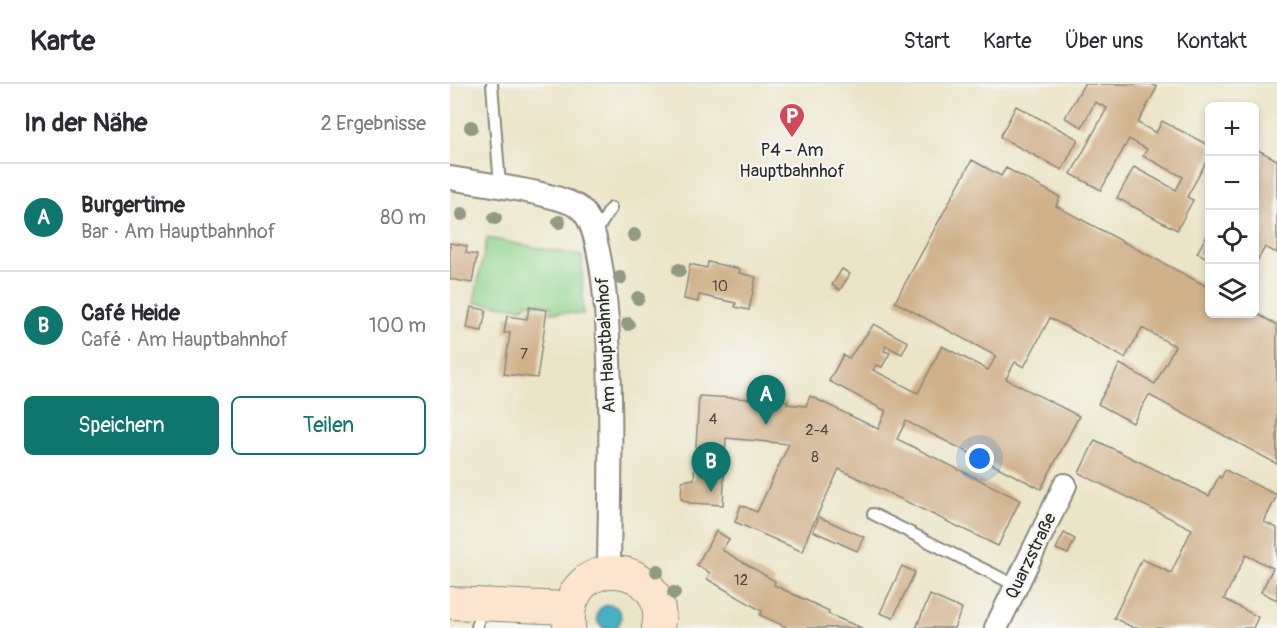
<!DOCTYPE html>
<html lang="de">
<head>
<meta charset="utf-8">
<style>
  :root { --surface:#fff; --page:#f2f2f3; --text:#2b2b33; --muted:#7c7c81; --line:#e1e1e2; --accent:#0f766e }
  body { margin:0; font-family:Pangolin,sans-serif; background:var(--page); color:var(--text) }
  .controls { position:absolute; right:18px; top:18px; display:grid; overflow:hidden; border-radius:9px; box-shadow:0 3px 9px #0003 }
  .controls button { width:54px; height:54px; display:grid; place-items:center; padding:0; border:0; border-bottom:2px solid var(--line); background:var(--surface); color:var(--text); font:30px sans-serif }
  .you { position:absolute; left:530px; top:375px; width:21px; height:21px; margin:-15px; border:4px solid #fff; border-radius:50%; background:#1a73e8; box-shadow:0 0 0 9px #1a73e833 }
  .badge { display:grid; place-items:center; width:39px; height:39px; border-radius:50%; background:var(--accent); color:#fff; font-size:20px; font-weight:700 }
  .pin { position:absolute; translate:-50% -50px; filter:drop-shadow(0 2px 3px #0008) }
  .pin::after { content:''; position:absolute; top:32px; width:21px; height:18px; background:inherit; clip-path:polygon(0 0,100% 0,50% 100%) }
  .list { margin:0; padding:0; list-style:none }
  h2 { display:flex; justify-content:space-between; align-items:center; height:78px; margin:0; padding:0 24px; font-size:26px }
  h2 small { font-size:20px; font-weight:400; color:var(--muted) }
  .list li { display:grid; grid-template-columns:39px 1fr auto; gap:18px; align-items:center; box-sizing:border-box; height:108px; padding:0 24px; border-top:2px solid var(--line) }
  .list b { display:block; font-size:22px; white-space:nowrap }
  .list p { margin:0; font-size:20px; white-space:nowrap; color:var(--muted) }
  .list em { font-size:20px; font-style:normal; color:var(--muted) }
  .actions { display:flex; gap:12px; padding:18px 24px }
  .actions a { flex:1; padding:14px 0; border:2px solid var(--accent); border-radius:9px; text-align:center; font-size:21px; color:var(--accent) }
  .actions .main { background:var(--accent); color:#fff }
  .icon { flex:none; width:33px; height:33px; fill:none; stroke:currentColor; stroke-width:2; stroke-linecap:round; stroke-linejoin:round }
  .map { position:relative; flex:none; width:827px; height:544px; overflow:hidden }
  header { display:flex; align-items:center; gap:36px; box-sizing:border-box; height:84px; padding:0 30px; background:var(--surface); border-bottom:2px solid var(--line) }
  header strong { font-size:28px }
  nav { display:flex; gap:33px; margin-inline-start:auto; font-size:21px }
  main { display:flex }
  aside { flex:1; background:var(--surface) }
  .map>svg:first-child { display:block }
  .green { fill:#90d38c; stroke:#5e7f5c; stroke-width:1.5 }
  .water { fill:#47b0c5; stroke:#396e78; stroke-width:1.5 }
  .building { fill:#d0b18a }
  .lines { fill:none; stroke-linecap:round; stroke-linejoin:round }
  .lane-casing { stroke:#8b887a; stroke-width:14 }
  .street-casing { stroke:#8b887a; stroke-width:26 }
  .secondary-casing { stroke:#8b887a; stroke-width:34 }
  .lane { stroke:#fff; stroke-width:10 }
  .street { stroke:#fff; stroke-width:22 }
  .secondary { stroke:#fbe5cf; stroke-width:32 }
  .tree { fill:#929a82 }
  .labels { text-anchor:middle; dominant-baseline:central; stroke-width:4.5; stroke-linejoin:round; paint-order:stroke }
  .number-label { font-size:15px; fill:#544c43 }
  .poi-label { font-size:18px; fill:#2b2b2b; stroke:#f6f6f2 }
  .street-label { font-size:18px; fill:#2b2b2b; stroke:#f6f6f2 }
</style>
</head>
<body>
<header>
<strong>Karte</strong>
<nav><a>Start</a><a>Karte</a><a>Über uns</a><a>Kontakt</a></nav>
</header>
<main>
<aside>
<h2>In der Nähe<small>2 Ergebnisse</small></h2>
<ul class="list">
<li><span class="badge">A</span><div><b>Burgertime</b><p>Bar · Am Hauptbahnhof</p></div><em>80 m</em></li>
<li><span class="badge">B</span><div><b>Café Heide</b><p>Café · Am Hauptbahnhof</p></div><em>100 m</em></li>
</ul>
<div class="actions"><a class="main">Speichern</a><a>Teilen</a></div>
</aside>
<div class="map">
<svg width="827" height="544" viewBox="0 0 827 544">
  <rect width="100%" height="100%" fill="#f6f6f2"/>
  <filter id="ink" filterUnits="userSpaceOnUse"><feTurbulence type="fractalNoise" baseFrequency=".0167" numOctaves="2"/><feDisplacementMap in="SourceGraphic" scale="12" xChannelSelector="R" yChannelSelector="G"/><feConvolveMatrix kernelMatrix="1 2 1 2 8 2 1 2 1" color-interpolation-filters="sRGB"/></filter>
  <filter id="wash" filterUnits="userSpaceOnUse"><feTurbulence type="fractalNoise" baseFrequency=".008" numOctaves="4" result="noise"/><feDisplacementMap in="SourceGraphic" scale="24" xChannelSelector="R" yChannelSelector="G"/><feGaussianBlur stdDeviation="1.35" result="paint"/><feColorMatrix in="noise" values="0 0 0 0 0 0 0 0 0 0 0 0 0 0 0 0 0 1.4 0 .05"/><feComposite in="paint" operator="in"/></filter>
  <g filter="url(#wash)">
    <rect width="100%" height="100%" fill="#ebe5c8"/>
    <path class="green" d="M 37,154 L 132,172 L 133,230 L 101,228 L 101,222 L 77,219 L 74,224 L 24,218 Z"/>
    <circle class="water" cx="159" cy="533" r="12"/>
    <g id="blocks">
      <g class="building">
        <path d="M 634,0 L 701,0 L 707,3 L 688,39 L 706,49 L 712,37 L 760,62 L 760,71 L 737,113 L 743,116 L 727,146 L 667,114 L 684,83 L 726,106 L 733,93 L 693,72 L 697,65 L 679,55 L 651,106 L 621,90 L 657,24 L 645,18 L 632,43 L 615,34 Z"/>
        <path d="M 566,22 L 628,55 L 612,86 L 550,53 Z"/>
        <path d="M 804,64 L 827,76 L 827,169 L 815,163 L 804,182 Z"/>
        <path d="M 522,76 L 551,92 L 556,84 L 610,113 L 606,122 L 760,204 L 760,230 L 804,228 L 827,241 L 827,380 L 699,311 L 683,339 L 648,320 L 670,280 L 705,300 L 725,262 L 692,244 L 675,274 L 600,234 L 574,283 L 565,278 L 556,295 L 629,332 L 591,405 L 456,337 L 447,355 L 570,416 L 548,462 L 389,385 L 358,451 L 353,468 L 285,438 L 291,421 L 307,428 L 339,360 L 276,354 L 273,421 L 240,419 L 231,415 L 232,397 L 244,395 L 249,312 L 338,317 L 337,320 L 356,322 L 360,312 L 428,345 L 436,327 L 379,297 L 393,271 L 399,274 L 424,240 L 458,258 L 452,270 L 436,262 L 434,267 L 440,269 L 432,283 L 426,281 L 423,286 L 468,309 L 492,262 L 538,286 L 546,272 L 445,218 Z"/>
        <path d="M 760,146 L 760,175 L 747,169 Z"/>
        <path d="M 0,159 L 17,162 L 16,169 L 27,171 L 22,199 L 0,195 Z"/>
        <path d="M 258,178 L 290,185 L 289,189 L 306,193 L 299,226 L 285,223 L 286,219 L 249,211 L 248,218 L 234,215 L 240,180 L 257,184 Z"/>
        <path d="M 392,185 L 400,190 L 390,206 L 382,201 Z"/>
        <path d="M 21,223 L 36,226 L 32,247 L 17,244 Z"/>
        <path d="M 79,223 L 97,226 L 87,294 L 54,290 L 60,249 L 54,249 L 57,232 L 77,235 Z"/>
        <path d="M 645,356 L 759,412 L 769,392 L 771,394 L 775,386 L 827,411 L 814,438 L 827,444 L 827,516 L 811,508 L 823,484 L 796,471 L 774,515 L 808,533 L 803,544 L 684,544 L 664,534 L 692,475 L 721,489 L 742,445 L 629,389 Z"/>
        <path d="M 369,433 L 414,453 L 407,467 L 363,447 Z"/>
        <path d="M 266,447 L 279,455 L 272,466 L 325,497 L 324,501 L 379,527 L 378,530 L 412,544 L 338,544 L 310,531 L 312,527 L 257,495 L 260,489 L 247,481 Z"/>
        <path d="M 614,449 L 625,455 L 618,470 L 606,465 Z"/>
        <path d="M 452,482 L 465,488 L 443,534 L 430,529 Z"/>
        <path d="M 480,511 L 512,525 L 504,544 L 466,544 Z"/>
      </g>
    </g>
  </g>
  <g filter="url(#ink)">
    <use href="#blocks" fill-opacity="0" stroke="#8b887a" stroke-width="1.5"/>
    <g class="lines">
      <defs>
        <g id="lane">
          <path d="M 42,0 L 50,102"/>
          <path d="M 145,150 L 161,124"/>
          <path d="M 423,430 L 567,502"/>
          <path d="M 27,544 L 30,524"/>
        </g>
        <g id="street">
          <path d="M 0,94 C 27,99 115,109 132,126 C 170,166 159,423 159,487"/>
          <path d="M 546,544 L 615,401"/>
        </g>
        <g id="secondary">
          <path d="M 0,519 L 118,524"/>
          <path d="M 119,544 C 113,463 222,476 208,544"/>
        </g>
      </defs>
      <use href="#lane" class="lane-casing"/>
      <use href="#street" class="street-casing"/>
      <use href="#secondary" class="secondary-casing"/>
      <use href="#lane" class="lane"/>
      <use href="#street" class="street"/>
      <use href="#secondary" class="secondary"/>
    </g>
    <g class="tree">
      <circle cx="21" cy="43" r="7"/>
      <circle cx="12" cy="130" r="7"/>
      <circle cx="45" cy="134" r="7"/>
      <circle cx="109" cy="138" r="7"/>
      <circle cx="184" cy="151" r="7"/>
      <circle cx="229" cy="186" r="7"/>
      <circle cx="170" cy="194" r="7"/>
      <circle cx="188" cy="214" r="7"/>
      <circle cx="178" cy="240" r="7"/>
      <circle cx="207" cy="487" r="7"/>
      <circle cx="224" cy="509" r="7"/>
    </g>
  </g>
  <defs>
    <symbol id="parking-pin" viewBox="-11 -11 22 30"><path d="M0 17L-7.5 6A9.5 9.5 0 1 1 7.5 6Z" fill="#d1495b" stroke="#f6f6f2"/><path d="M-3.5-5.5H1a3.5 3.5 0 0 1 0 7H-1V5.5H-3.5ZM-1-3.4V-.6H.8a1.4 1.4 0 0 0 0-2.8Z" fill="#fff"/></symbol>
  </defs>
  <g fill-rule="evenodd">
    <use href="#parking-pin" x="327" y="17" width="30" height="40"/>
  </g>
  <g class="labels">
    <g class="number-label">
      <text x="270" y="202">10</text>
      <text x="74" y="270">7</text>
      <text x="263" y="335">4</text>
      <text x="367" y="346">2-4</text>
      <text x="365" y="373">8</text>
      <text x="291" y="496">12</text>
    </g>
    <g class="poi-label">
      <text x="342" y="66">P4 - Am<tspan x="342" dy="21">Hauptbahnhof</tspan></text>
    </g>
    <g class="street-label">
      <text transform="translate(156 261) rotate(-93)">Am Hauptbahnhof</text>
      <text transform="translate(581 472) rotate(-64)">Quarzstraße</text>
    </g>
  </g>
</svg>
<div class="controls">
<button>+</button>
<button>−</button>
<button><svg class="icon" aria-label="locate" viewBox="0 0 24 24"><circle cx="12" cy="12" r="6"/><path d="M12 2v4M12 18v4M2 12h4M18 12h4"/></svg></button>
<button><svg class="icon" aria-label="layers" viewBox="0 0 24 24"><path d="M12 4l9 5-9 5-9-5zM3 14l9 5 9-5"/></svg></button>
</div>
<div class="you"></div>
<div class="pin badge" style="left:316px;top:341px">A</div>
<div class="pin badge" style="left:261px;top:408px">B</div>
</div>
</main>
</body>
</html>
